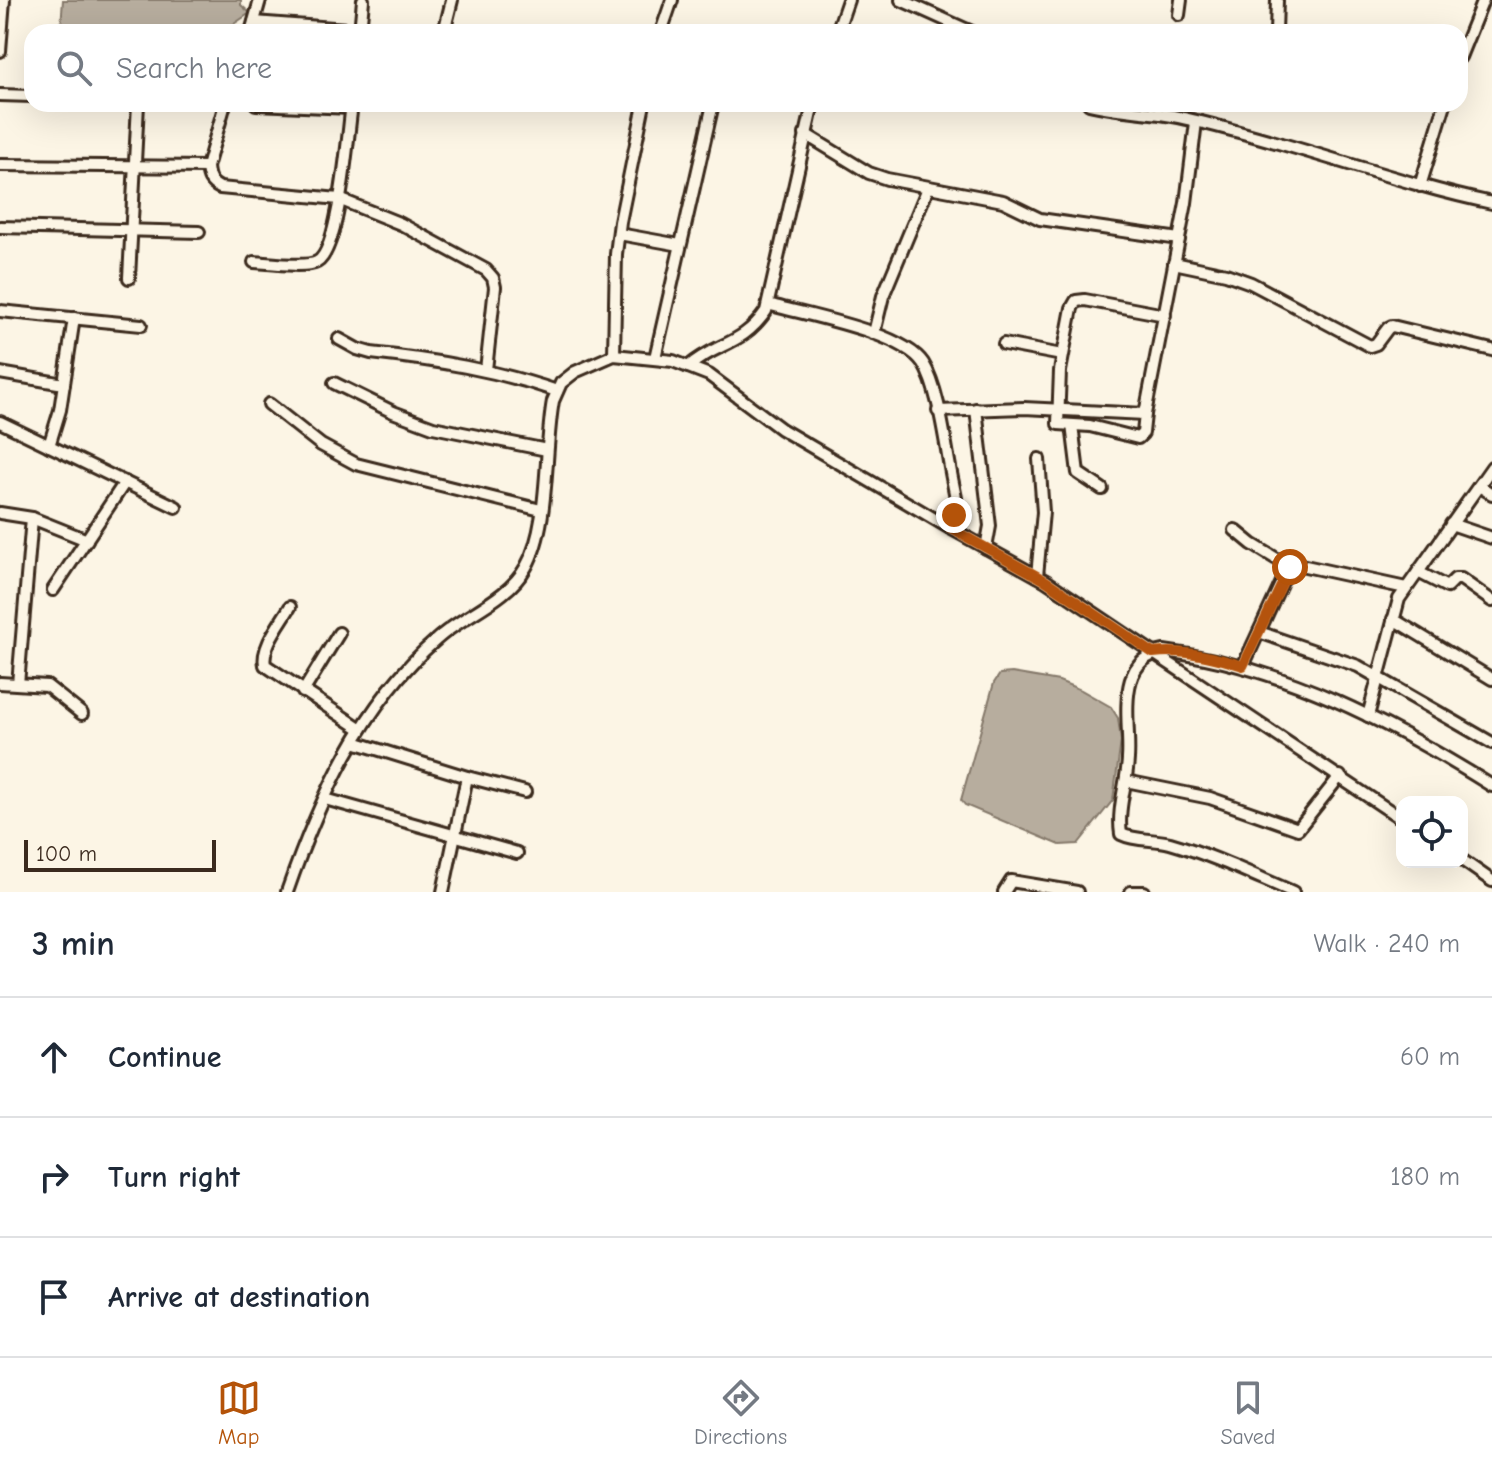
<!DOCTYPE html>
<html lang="en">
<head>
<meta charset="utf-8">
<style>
  :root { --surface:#fff; --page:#f2f2f3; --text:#1f2937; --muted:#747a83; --line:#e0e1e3; --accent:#b45309 }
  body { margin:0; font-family:"Comic Neue",sans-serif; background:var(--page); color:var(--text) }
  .controls { position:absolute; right:24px; bottom:24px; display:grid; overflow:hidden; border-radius:16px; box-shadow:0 8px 32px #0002 }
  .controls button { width:72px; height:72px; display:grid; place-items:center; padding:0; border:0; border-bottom:2px solid var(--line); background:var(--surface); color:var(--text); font:40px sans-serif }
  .scale { position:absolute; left:24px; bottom:20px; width:192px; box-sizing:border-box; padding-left:8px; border:4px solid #3b2a1e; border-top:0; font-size:22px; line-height:28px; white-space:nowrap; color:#3b2a1e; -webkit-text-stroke:6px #fcf5e5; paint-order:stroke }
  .stop { position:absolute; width:24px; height:24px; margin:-18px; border:6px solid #b45309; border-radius:50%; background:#fff }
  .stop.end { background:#b45309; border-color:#fff; box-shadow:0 2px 8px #0008 }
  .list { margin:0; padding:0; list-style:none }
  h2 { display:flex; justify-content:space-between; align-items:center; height:104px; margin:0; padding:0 32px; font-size:34px }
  h2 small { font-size:26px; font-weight:400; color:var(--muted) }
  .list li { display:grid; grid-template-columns:52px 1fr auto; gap:24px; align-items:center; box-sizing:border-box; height:120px; padding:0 32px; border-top:2px solid var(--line) }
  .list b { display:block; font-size:30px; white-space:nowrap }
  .list em { font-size:26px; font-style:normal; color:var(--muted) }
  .icon { flex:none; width:44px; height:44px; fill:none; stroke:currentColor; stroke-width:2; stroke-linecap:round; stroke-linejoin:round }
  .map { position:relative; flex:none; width:1492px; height:892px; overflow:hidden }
  .search { position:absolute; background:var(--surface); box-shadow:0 8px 32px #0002; left:24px; right:24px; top:24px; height:88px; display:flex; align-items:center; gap:20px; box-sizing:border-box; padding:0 28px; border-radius:24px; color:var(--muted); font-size:30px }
  .sheet { height:464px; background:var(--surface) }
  nav { display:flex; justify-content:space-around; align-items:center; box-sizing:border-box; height:112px; border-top:2px solid var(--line); background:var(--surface); font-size:22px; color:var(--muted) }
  nav a { display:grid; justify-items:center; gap:4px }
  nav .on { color:var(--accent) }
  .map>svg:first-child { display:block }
  .water { fill:#b7ad9e; stroke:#85796b; stroke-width:2 }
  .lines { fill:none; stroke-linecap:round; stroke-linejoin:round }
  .minor-casing { stroke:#3b2a1e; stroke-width:16 }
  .minor { stroke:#fcf5e5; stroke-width:10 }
  .route { stroke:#b45309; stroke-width:10 }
</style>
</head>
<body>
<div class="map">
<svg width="1492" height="892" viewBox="0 0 1492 892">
  <rect width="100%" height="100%" fill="#fcf5e5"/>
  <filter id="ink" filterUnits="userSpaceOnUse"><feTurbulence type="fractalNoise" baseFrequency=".0125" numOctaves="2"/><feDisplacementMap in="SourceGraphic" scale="16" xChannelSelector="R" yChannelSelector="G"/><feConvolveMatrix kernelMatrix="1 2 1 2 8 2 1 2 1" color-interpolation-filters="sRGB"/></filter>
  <g filter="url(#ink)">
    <g class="water">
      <path d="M 63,0 L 241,0 L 241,5 L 250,13 L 222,32 L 65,32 L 61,26 Z"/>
      <path d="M 1012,673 L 1059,681 L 1081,690 L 1111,707 L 1118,718 L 1121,741 L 1113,800 L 1078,844 L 1060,845 L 965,805 L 961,800 L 994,683 L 1000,674 Z"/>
    </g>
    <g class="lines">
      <defs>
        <g id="minor">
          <path d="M 901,0 L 972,32"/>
          <path d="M 1179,15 L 1181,0"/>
          <path d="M 254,22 L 360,30"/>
          <path d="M 251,32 L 260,0"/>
          <path d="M 360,32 L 363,0"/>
          <path d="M 444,32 L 452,0"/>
          <path d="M 661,32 L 672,0"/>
          <path d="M 837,32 L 848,0"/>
          <path d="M 1276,32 L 1277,0"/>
          <path d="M 0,51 L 4,0"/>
          <path d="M 1460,57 L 1483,0"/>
          <path d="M 0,95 L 32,96"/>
          <path d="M 225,104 L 207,167 C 208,178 210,183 220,188 L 339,199 L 401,224 L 486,270 L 493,278 L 495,287 L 486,370"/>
          <path d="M 256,104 L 351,108"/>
          <path d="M 1089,104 C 1117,111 1145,111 1173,116 C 1195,120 1217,126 1239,132 C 1324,154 1406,185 1492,203"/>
          <path d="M 805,134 L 869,173 L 887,179 L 1003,201 L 1040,219 L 1179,239"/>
          <path d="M 0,165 L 207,167"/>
          <path d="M 1420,186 L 1445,104"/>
          <path d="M 0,227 L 199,232"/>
          <path d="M 619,234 L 680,245"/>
          <path d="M 254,262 C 269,263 306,268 317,262 C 340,250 348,131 352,104"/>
          <path d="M 1174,263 L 1226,274 L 1251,283 L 1370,346 L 1376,344 L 1388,328 L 1392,326 L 1492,350"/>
          <path d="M 129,278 L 138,104"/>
          <path d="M 768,304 C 805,315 903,332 923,363 C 940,390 946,451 953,483 L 956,498 L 950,528"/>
          <path d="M 0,311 L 141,325"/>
          <path d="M 874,333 L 883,296 L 928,188"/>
          <path d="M 339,339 L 357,349 L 371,353 C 435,360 496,370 557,391"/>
          <path d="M 1004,344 L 1062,355"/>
          <path d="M 614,355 L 616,254 L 620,222 L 644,104"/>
          <path d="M 655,358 L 713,104"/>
          <path d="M 688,367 C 717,342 742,346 766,311 L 813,104"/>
          <path d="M 0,373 L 64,384"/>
          <path d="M 334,383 L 393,412 L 433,427 L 547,450"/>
          <path d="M 269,404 L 321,445 L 356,464 L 541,510"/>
          <path d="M 976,409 L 990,526 L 986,548"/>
          <path d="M 938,411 L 1024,408 L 1145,414 L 1186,203 L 1196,122"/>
          <path d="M 1145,414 L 1143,433 L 1138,438 L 1090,426 L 1058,424 L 1060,371 L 1072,308 L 1076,301 L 1085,300 L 1165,315"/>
          <path d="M 0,422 L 176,507"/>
          <path d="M 1072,425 L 1078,473 L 1102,489"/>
          <path d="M 49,446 L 60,410 L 74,318"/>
          <path d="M 1479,486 L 1492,494"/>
          <path d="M 0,513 L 32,518 L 87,540"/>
          <path d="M 1451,524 L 1492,538"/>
          <path d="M 1235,530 L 1252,544 L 1290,567"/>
          <path d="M 1418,572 L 1447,587 L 1455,579 L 1461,579 L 1492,601"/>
          <path d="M 1037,576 L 1043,512 L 1039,459"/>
          <path d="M 53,590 L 125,482"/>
          <path d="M 290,607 C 280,624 261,647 265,665 L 361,729"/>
          <path d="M 1393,619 L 1492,679"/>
          <path d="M 1259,632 L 1358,666 L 1492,743"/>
          <path d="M 1243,666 L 1287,571 L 1296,564 L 1406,588"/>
          <path d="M 0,683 L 47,686 L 82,714"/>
          <path d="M 18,684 L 32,518"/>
          <path d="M 303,692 L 339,633"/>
          <path d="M 1368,716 L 1399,599 L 1492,467"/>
          <path d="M 354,742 L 467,777 L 443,892"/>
          <path d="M 467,777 L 525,792"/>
          <path d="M 1126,781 L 1210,798 L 1298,829 L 1340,776"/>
          <path d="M 325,799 L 517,853"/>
          <path d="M 1462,860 L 1492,881"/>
          <path d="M 287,892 C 319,800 362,704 437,639 C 464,614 507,601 526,567 C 550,525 544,450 553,401 L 561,383 L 575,372 L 614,355 L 673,361 L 709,375 L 781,429 L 950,528 L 1046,581 L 1402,819"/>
          <path d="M 1004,892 L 1011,881 L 1077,892"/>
          <path d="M 1131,892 L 1144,892"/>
          <path d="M 1293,892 C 1253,875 1212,855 1170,843 C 1155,839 1135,841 1121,834 C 1117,809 1127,783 1128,759 C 1131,723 1113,660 1164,651 C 1283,666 1392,723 1492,786"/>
        </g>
      </defs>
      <use href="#minor" class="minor-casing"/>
      <use href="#minor" class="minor"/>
    </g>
  </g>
  <g class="lines" filter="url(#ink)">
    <path class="route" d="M 954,515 L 950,528 L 1046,581 L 1153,653 C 1181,649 1216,657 1243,666 L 1290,567"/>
  </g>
</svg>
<div class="controls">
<button><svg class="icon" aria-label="locate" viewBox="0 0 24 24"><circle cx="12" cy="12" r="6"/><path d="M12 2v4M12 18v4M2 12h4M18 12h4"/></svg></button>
</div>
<div class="scale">100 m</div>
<div class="stop" style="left:1290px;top:567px"></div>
<div class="stop end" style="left:954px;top:515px"></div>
<div class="search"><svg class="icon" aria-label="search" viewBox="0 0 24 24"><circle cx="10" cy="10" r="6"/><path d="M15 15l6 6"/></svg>Search here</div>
</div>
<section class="sheet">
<h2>3 min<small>Walk · 240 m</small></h2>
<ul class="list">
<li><svg class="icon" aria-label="ahead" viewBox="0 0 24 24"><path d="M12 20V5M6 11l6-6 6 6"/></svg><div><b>Continue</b></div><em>60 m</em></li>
<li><svg class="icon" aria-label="right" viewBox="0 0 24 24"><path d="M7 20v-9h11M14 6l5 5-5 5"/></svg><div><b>Turn right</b></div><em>180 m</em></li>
<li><svg class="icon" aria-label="arrive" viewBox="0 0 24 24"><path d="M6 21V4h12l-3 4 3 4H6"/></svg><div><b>Arrive at destination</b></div></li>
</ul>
</section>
<nav>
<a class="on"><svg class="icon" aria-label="map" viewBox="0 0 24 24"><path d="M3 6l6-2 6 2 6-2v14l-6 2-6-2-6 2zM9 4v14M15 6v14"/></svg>Map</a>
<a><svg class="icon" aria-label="directions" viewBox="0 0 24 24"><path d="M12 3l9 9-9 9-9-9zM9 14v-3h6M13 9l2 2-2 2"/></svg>Directions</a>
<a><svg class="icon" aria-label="saved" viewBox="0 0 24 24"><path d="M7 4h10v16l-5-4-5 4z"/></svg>Saved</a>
</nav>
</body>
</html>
